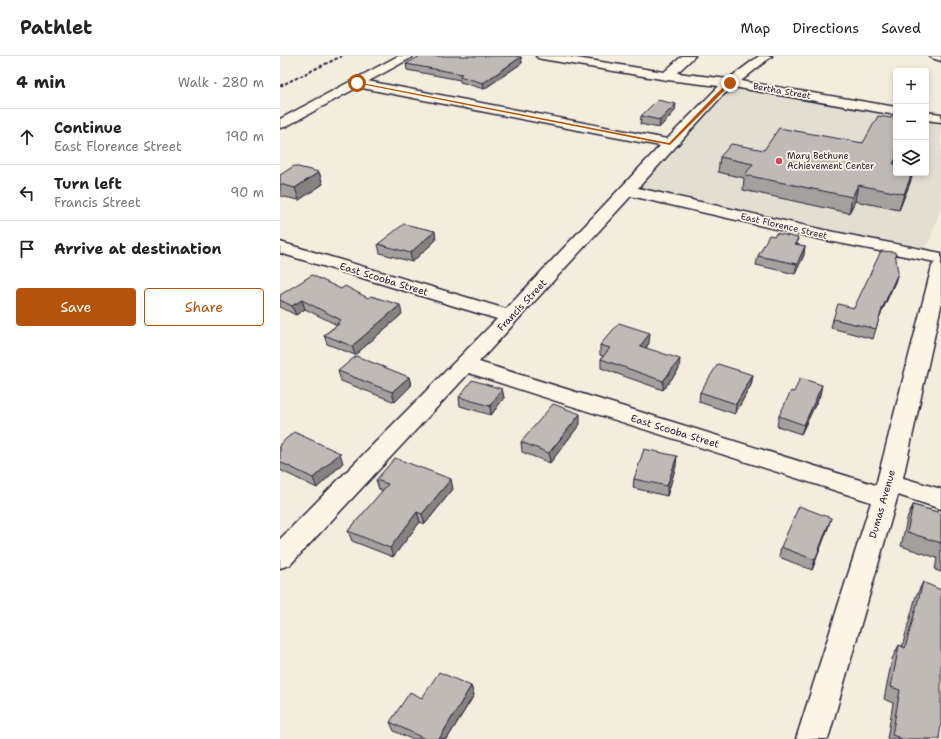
<!DOCTYPE html>
<html lang="en">
<head>
<meta charset="utf-8">
<style>
  :root { --surface:#fff; --page:#f2f2f2; --text:#222; --muted:#767676; --line:#e0e0e0; --accent:#b45309 }
  body { margin:0; font-family:"Shantell Sans",sans-serif; background:var(--page); color:var(--text) }
  .controls { position:absolute; right:12px; top:12px; display:grid; overflow:hidden; border-radius:4px; box-shadow:0 2px 6px #0003 }
  .controls button { width:36px; height:36px; display:grid; place-items:center; padding:0; border:0; border-bottom:1px solid var(--line); background:var(--surface); color:var(--text); font:20px sans-serif }
  .stop { position:absolute; width:12px; height:12px; margin:-9px; border:3px solid #b45309; border-radius:50%; background:#fff }
  .stop.end { background:#b45309; border-color:#fff; box-shadow:0 1px 4px #0008 }
  .list { margin:0; padding:0; list-style:none }
  h2 { display:flex; justify-content:space-between; align-items:center; height:52px; margin:0; padding:0 16px; font-size:17px }
  h2 small { font-size:13px; font-weight:400; color:var(--muted) }
  .list li { display:grid; grid-template-columns:26px 1fr auto; gap:12px; align-items:center; box-sizing:border-box; height:56px; padding:0 16px; border-top:1px solid var(--line) }
  .list b { display:block; font-size:15px; white-space:nowrap }
  .list p { margin:0; font-size:13px; white-space:nowrap; color:var(--muted) }
  .list em { font-size:13px; font-style:normal; color:var(--muted) }
  .actions { display:flex; gap:8px; padding:12px 16px }
  .actions a { flex:1; padding:9px 0; border:1px solid var(--accent); border-radius:4px; text-align:center; font-size:14px; color:var(--accent) }
  .actions .main { background:var(--accent); color:#fff }
  .icon { flex:none; width:22px; height:22px; fill:none; stroke:currentColor; stroke-width:2; stroke-linecap:round; stroke-linejoin:round }
  .map { position:relative; flex:none; width:661px; height:683px; overflow:hidden }
  header { display:flex; align-items:center; gap:24px; box-sizing:border-box; height:56px; padding:0 20px; background:var(--surface); border-bottom:1px solid var(--line) }
  header strong { font-size:19px }
  nav { display:flex; gap:22px; margin-inline-start:auto; font-size:14px }
  main { display:flex }
  aside { flex:1; background:var(--surface) }
  .map>svg:first-child { display:block }
  .built { fill:#e3ded2 }
  .lines { fill:none; stroke-linecap:round; stroke-linejoin:round }
  .street-casing { stroke:#22223b; stroke-width:3 }
  .secondary-casing { stroke:#22223b; stroke-width:3 }
  .street { fill:#fcf5e5; fill-rule:evenodd }
  .secondary { fill:#fcf5e5; fill-rule:evenodd }
  .rail { stroke:#22223b; stroke-width:2; stroke-dasharray:3.5 2; stroke-linecap:butt }
  .wall { fill:#a4a09d; stroke:#22223b }
  .shaded-wall { fill:#86827f; stroke:#22223b }
  .building { fill:#bfbab6; stroke:#22223b }
  .route { fill:#b45309 }
  .poi-dot { fill:#d1495b; stroke:#fcf5e5; stroke-width:1.5 }
  .labels { text-anchor:middle; dominant-baseline:central; stroke-width:3.5; stroke-linejoin:round; paint-order:stroke }
  .far-street-label { font-size:9px; fill:#22223b; stroke:#fcf5e5 }
  .far-poi-label { font-size:9px; fill:#22223b; stroke:#fcf5e5; text-anchor:start }
  .street-label { font-size:10px; fill:#22223b; stroke:#fcf5e5 }
</style>
</head>
<body>
<header>
<strong>Pathlet</strong>
<nav><a>Map</a><a>Directions</a><a>Saved</a></nav>
</header>
<main>
<aside>
<h2>4 min<small>Walk · 280 m</small></h2>
<ul class="list">
<li><svg class="icon" aria-label="ahead" viewBox="0 0 24 24"><path d="M12 20V5M6 11l6-6 6 6"/></svg><div><b>Continue</b><p>East Florence Street</p></div><em>190 m</em></li>
<li><svg class="icon" aria-label="left" viewBox="0 0 24 24"><path d="M17 20v-9H6M10 6l-5 5 5 5"/></svg><div><b>Turn left</b><p>Francis Street</p></div><em>90 m</em></li>
<li><svg class="icon" aria-label="arrive" viewBox="0 0 24 24"><path d="M6 21V4h12l-3 4 3 4H6"/></svg><div><b>Arrive at destination</b></div></li>
</ul>
<div class="actions"><a class="main">Save</a><a>Share</a></div>
</aside>
<div class="map">
<svg width="661" height="683" viewBox="0 0 661 683">
  <rect width="100%" height="100%" fill="#f3edde"/>
  <filter id="ink" filterUnits="userSpaceOnUse"><feTurbulence type="fractalNoise" baseFrequency=".025" numOctaves="2"/><feDisplacementMap in="SourceGraphic" scale="8" xChannelSelector="R" yChannelSelector="G"/><feConvolveMatrix kernelMatrix="1 2 1 2 8 2 1 2 1" color-interpolation-filters="sRGB"/></filter>
  <g filter="url(#ink)">
    <path class="built" d="M 455,30 L 616,58 L 616,117 L 646,117 L 646,63 L 661,65 L 661,151 L 650,184 L 645,191 L 637,192 L 364,133 L 361,130 L 362,127 L 429,52 Z"/>
    <g class="lines">
      <defs>
        <g id="street">
          <path d="M 256,0 L 284,0 L 384,16 L 402,0 L 415,0 L 397,17 L 448,23 L 479,0 L 492,0 L 461,25 L 616,51 L 616,59 L 453,31 L 442,40 L 358,132 L 544,174 L 661,197 L 661,250 L 623,422 L 661,433 L 661,453 L 618,439 L 548,683 L 516,683 L 591,446 L 189,317 L 10,509 L 0,512 L 0,483 L 217,263 L 0,197 L 0,186 L 226,253 L 380,90 L 77,31 L 73,30 L 71,27 L 73,24 L 77,23 L 387,83 L 439,30 L 387,24 L 262,3 L 258,2 ZM 351,140 L 544,184 L 655,206 L 652,210 L 596,429 L 199,306 Z"/>
          <path d="M 646,56 L 661,58 L 661,66 L 646,64 Z"/>
        </g>
        <g id="secondary">
          <path d="M 118,0 L 133,0 L 131,2 L 5,71 L 0,72 L 0,63 Z"/>
          <path d="M 650,0 L 661,0 L 661,5 L 652,2 Z"/>
        </g>
      </defs>
      <use href="#street" class="street-casing"/>
      <use href="#secondary" class="secondary-casing"/>
      <use href="#street" class="street"/>
      <use href="#secondary" class="secondary"/>
      <path class="rail" d="M 0,30 L 62,0"/>
    </g>
    <g class="wall">
      <path d="M 241,1 L 242,7 L 204,33 L 180,26 L 180,24 L 127,14 L 126,8 Z"/>
      <path d="M 395,55 L 379,72 L 360,68 L 361,60 Z"/>
      <path d="M 583,87 L 616,108 L 616,117 L 633,117 L 630,127 L 619,154 L 575,145 L 569,157 L 463,134 L 464,122 L 438,116 L 440,101 L 484,94 Z"/>
      <path d="M 39,116 L 43,128 L 19,144 L 0,140 L 0,119 Z"/>
      <path d="M 495,180 L 518,182 L 517,188 L 524,199 L 515,218 L 476,209 L 478,200 Z"/>
      <path d="M 156,184 L 132,206 L 100,197 L 98,188 Z"/>
      <path d="M 618,217 L 615,226 L 599,262 L 593,283 L 551,272 L 553,263 L 574,252 Z"/>
      <path d="M 61,233 L 122,258 L 75,299 L 47,288 L 44,279 L 57,269 L 25,253 L 16,259 L 0,251 L 0,239 Z"/>
      <path d="M 369,287 L 366,292 L 399,313 L 383,334 L 321,312 L 321,303 L 323,300 L 320,299 L 320,289 Z"/>
      <path d="M 58,315 L 129,321 L 131,330 L 115,346 L 61,325 Z"/>
      <path d="M 473,319 L 471,329 L 455,358 L 419,346 L 420,336 Z"/>
      <path d="M 222,333 L 224,342 L 211,359 L 180,350 L 179,341 Z"/>
      <path d="M 514,336 L 540,339 L 521,378 L 497,370 L 499,360 Z"/>
      <path d="M 300,368 L 270,407 L 242,396 L 241,386 Z"/>
      <path d="M 0,388 L 63,407 L 37,432 L 0,414 Z"/>
      <path d="M 396,410 L 387,440 L 353,432 L 354,423 Z"/>
      <path d="M 96,424 L 173,433 L 145,468 L 140,466 L 113,501 L 72,485 L 68,475 L 103,435 L 99,433 Z"/>
      <path d="M 633,449 L 661,457 L 661,516 L 655,514 L 657,502 L 621,490 L 627,463 Z"/>
      <path d="M 548,472 L 532,514 L 499,501 L 501,491 Z"/>
      <path d="M 643,526 L 659,683 L 607,683 L 613,647 L 604,643 L 612,603 L 619,589 L 622,591 L 636,540 Z"/>
      <path d="M 191,630 L 194,639 L 167,683 L 131,683 L 114,675 L 110,666 L 142,642 Z"/>
    </g>
    <g class="shaded-wall">
      <path d="M 241,1 L 242,7 L 204,33 L 203,27 Z"/>
      <path d="M 396,48 L 395,55 L 379,72 L 380,64 Z"/>
      <path d="M 616,102 L 616,108 L 609,123 L 613,108 Z"/>
      <path d="M 39,116 L 43,128 L 19,144 L 15,132 Z"/>
      <path d="M 632,117 L 633,117 L 630,127 L 619,154 L 624,138 Z"/>
      <path d="M 578,129 L 575,145 L 569,157 L 572,141 Z"/>
      <path d="M 155,175 L 156,184 L 132,206 L 130,197 Z"/>
      <path d="M 525,190 L 524,199 L 515,218 L 517,208 Z"/>
      <path d="M 618,217 L 615,226 L 599,262 L 602,253 Z"/>
      <path d="M 22,244 L 25,253 L 16,259 L 12,250 Z"/>
      <path d="M 120,249 L 122,258 L 75,299 L 72,290 Z"/>
      <path d="M 370,277 L 369,287 L 360,299 L 360,290 Z"/>
      <path d="M 400,303 L 399,313 L 383,334 L 383,325 Z"/>
      <path d="M 473,319 L 471,329 L 455,358 L 456,348 Z"/>
      <path d="M 129,321 L 131,330 L 115,346 L 112,336 Z"/>
      <path d="M 542,329 L 540,339 L 521,378 L 524,369 Z"/>
      <path d="M 222,333 L 224,342 L 211,359 L 210,350 Z"/>
      <path d="M 300,358 L 300,368 L 270,407 L 269,397 Z"/>
      <path d="M 60,397 L 63,407 L 37,432 L 33,422 Z"/>
      <path d="M 397,400 L 396,410 L 387,440 L 387,430 Z"/>
      <path d="M 171,423 L 173,433 L 145,468 L 142,458 Z"/>
      <path d="M 137,456 L 140,466 L 113,501 L 110,492 Z"/>
      <path d="M 551,462 L 548,472 L 532,514 L 535,504 Z"/>
      <path d="M 191,630 L 194,639 L 167,683 L 159,683 Z"/>
    </g>
    <g class="building">
      <path d="M 140,0 L 234,0 L 241,1 L 203,27 L 179,20 L 182,18 L 126,8 Z"/>
      <path d="M 377,44 L 396,48 L 380,64 L 361,60 Z"/>
      <path d="M 616,51 L 616,102 L 613,108 L 616,108 L 616,117 L 632,117 L 624,138 L 578,129 L 572,141 L 465,119 L 473,108 L 440,101 L 451,88 L 484,94 L 499,72 L 583,87 L 598,60 L 611,62 Z"/>
      <path d="M 646,56 L 649,57 L 646,63 Z"/>
      <path d="M 14,110 L 39,116 L 15,132 L 0,128 L 0,119 Z"/>
      <path d="M 124,168 L 155,175 L 130,197 L 98,188 Z"/>
      <path d="M 496,177 L 518,182 L 515,188 L 525,190 L 517,208 L 478,200 L 489,179 L 495,180 Z"/>
      <path d="M 601,195 L 615,196 L 618,217 L 602,253 L 596,273 L 553,263 L 558,248 L 574,252 Z"/>
      <path d="M 32,219 L 61,233 L 65,230 L 88,242 L 91,240 L 120,249 L 72,290 L 44,279 L 59,268 L 57,267 L 61,264 L 22,244 L 12,250 L 0,244 L 0,239 Z"/>
      <path d="M 339,267 L 370,277 L 360,290 L 400,303 L 383,325 L 321,303 L 330,292 L 320,289 Z"/>
      <path d="M 76,300 L 129,321 L 112,336 L 58,315 Z"/>
      <path d="M 438,308 L 473,319 L 456,348 L 420,336 Z"/>
      <path d="M 520,322 L 542,329 L 524,369 L 499,360 L 511,335 L 514,336 Z"/>
      <path d="M 192,324 L 222,333 L 210,350 L 179,341 Z"/>
      <path d="M 273,348 L 300,358 L 269,397 L 241,386 Z"/>
      <path d="M 14,376 L 60,397 L 33,422 L 0,406 L 0,388 Z"/>
      <path d="M 364,393 L 397,400 L 387,430 L 354,423 Z"/>
      <path d="M 115,402 L 171,423 L 142,458 L 137,456 L 110,492 L 68,475 L 108,428 L 96,424 Z"/>
      <path d="M 633,449 L 661,457 L 661,487 L 627,476 Z"/>
      <path d="M 519,450 L 551,462 L 535,504 L 501,491 Z"/>
      <path d="M 643,526 L 661,534 L 661,668 L 659,683 L 623,683 L 612,679 L 620,634 L 611,631 L 619,589 L 625,592 Z"/>
      <path d="M 159,616 L 191,630 L 159,683 L 145,683 L 110,666 L 130,636 L 142,642 Z"/>
    </g>
  </g>
  <path class="route" d="M 77,26 L 389,87 L 437,37 L 449,26 L 452,27 L 390,89 L 76,27 Z"/>
  <circle class="poi-dot" cx="499" cy="105" r="4"/>
  <g class="labels">
    <g class="far-street-label">
      <text transform="translate(502 35) rotate(10)">Bertha Street</text>
      <text transform="translate(504 170) rotate(13)">East Florence Street</text>
    </g>
    <g class="far-poi-label">
      <text x="507" y="100">Mary Bethune<tspan x="507" dy="10">Achievement Center</tspan></text>
    </g>
    <g class="street-label">
      <text transform="translate(104 223) rotate(17)">East Scooba Street</text>
      <text transform="translate(242 249) rotate(-47)">Francis Street</text>
      <text transform="translate(395 375) rotate(17)">East Scooba Street</text>
      <text transform="translate(602 448) rotate(-74)">Dumas Avenue</text>
    </g>
  </g>
</svg>
<div class="controls">
<button>+</button>
<button>−</button>
<button><svg class="icon" aria-label="layers" viewBox="0 0 24 24"><path d="M12 4l9 5-9 5-9-5zM3 14l9 5 9-5"/></svg></button>
</div>
<div class="stop" style="left:77px;top:27px"></div>
<div class="stop end" style="left:450px;top:27px"></div>
</div>
</main>
</body>
</html>
